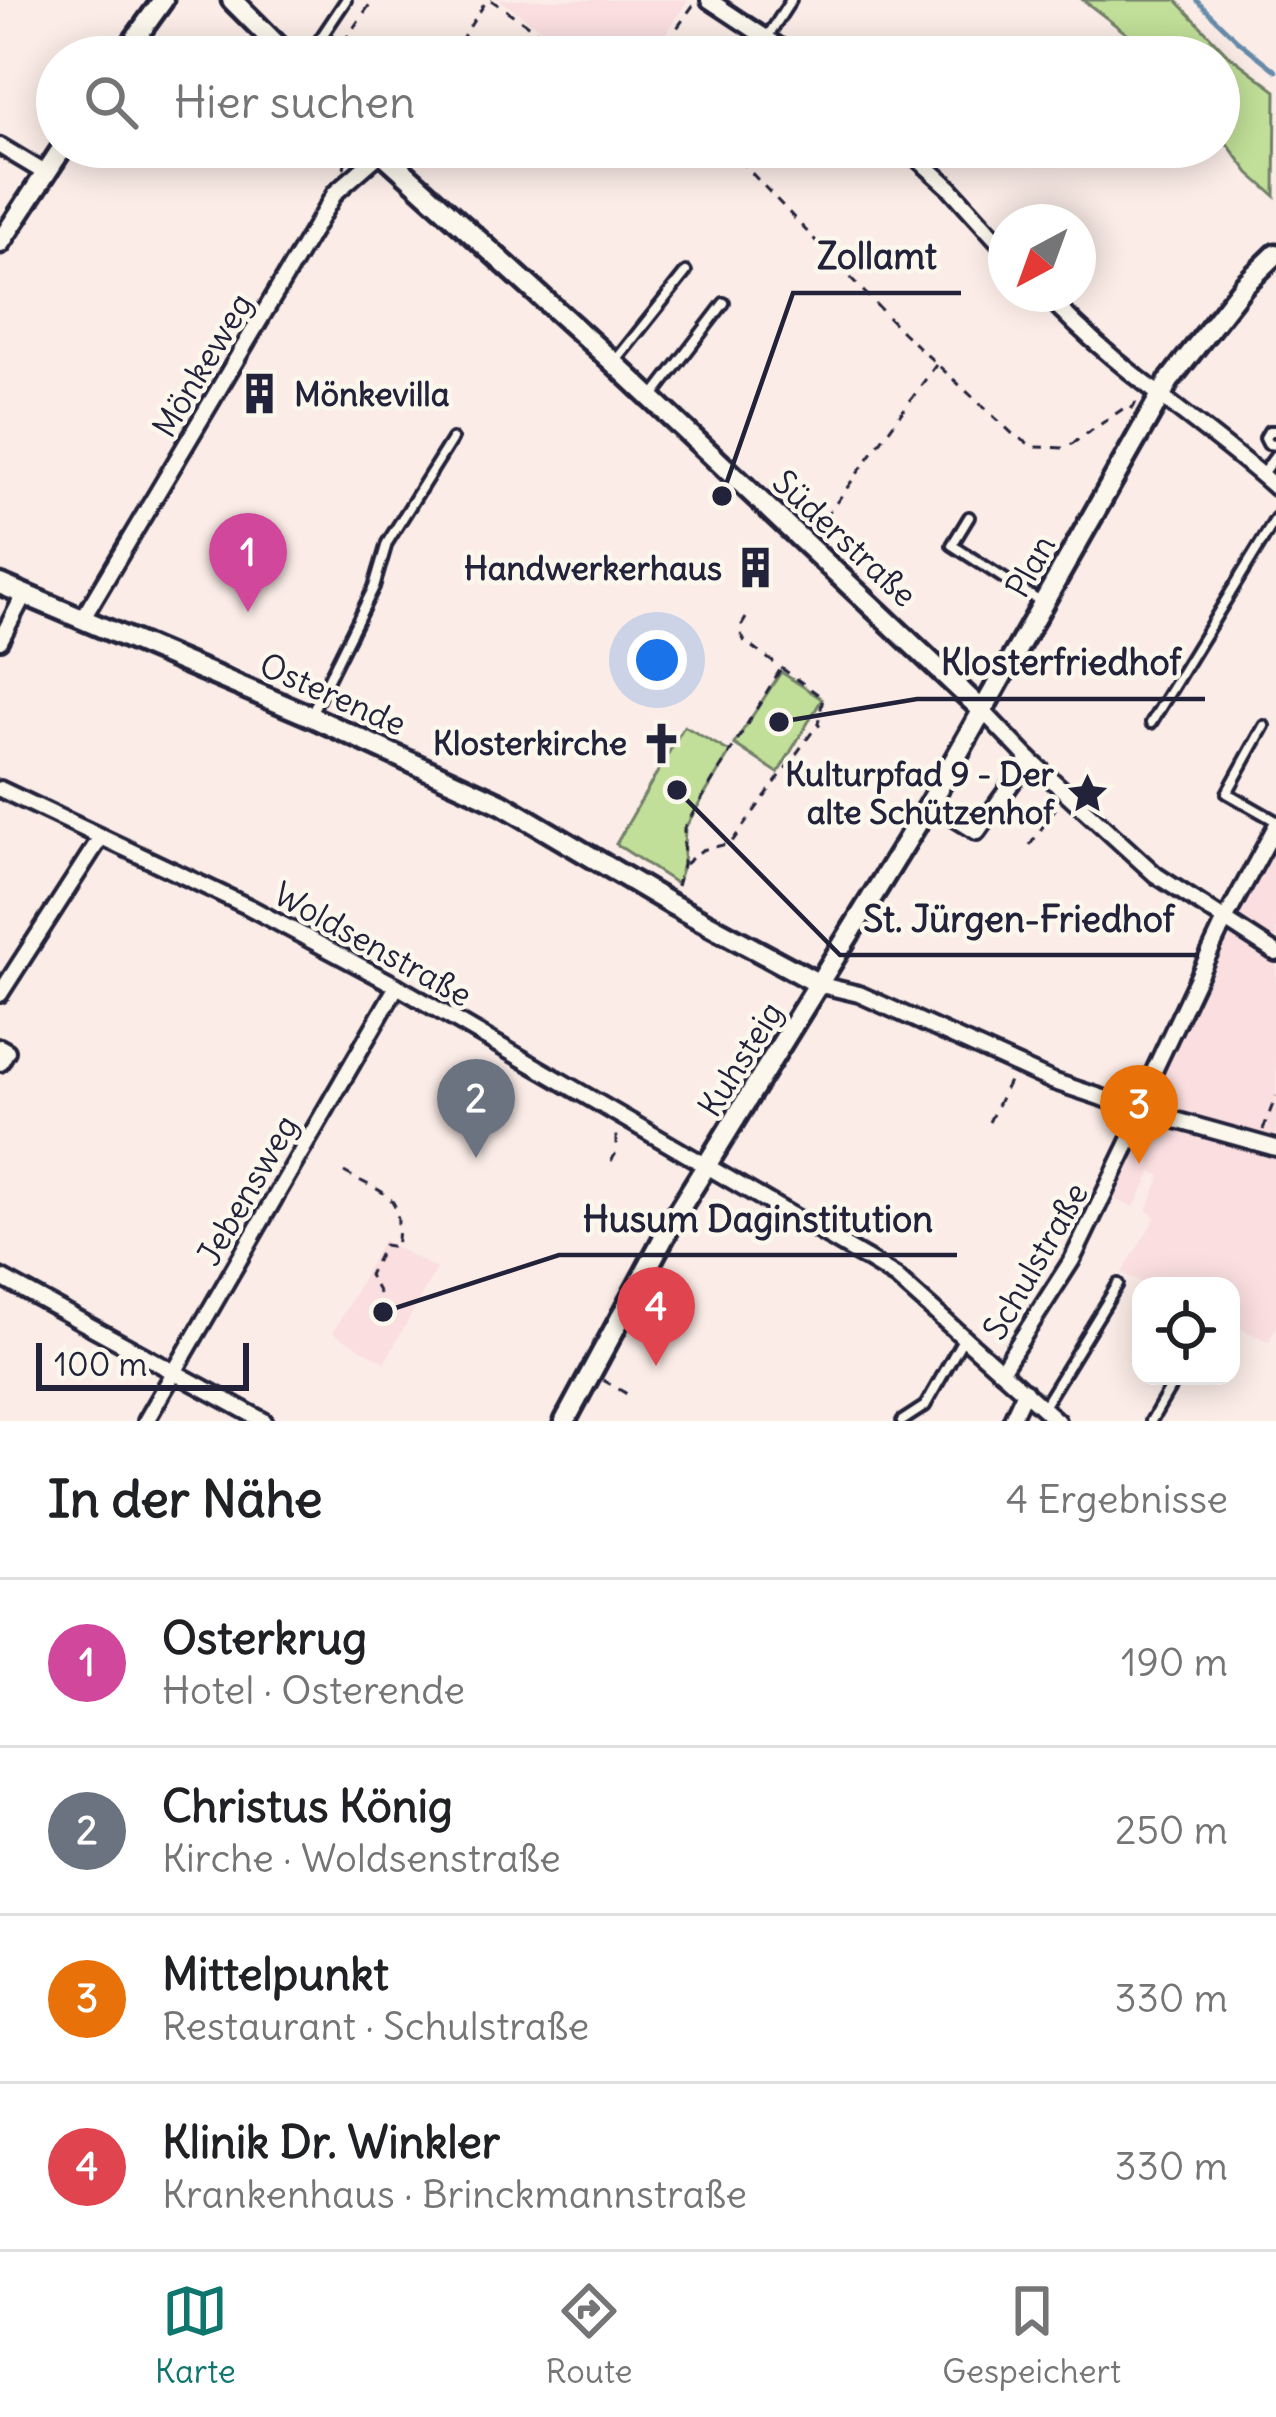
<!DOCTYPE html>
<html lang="de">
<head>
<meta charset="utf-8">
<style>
  :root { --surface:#fff; --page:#f6f6f6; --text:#202124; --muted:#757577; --line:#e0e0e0; --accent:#0f766e }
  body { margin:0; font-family:Delius,sans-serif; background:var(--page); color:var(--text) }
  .controls { position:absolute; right:36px; bottom:36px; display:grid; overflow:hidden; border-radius:24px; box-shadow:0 6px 30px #0003 }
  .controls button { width:108px; height:108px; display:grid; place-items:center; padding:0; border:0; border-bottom:3px solid var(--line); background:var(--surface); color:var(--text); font:60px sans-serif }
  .compass { position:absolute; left:988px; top:204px; width:108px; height:108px; border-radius:50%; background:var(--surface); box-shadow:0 6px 30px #0003; rotate:221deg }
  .scale { position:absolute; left:36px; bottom:30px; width:213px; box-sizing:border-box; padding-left:12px; border:6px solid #22223b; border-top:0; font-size:33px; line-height:42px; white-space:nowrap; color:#22223b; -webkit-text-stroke:9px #fbf7ec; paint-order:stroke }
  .you { position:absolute; left:657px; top:660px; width:42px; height:42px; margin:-30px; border:9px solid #fff; border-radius:50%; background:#1a73e8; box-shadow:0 0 0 18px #1a73e833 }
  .badge { display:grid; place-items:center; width:78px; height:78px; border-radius:50%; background:var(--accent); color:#fff; font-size:39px; font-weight:700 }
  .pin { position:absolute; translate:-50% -99px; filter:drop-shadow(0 3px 6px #0008) }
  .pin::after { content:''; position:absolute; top:63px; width:42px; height:36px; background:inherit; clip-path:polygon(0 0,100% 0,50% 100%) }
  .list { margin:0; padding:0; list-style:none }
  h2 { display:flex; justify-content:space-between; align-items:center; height:156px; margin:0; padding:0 48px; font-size:51px }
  h2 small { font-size:39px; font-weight:400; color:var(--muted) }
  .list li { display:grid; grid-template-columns:78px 1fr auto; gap:36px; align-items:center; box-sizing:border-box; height:168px; padding:0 48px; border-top:3px solid var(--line) }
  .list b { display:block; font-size:45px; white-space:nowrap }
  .list p { margin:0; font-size:39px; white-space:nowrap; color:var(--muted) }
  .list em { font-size:39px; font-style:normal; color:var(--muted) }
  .icon { flex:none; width:66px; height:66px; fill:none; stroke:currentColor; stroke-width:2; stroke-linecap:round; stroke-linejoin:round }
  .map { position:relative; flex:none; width:1276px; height:1421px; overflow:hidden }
  .search { position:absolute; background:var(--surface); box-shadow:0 6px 30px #0003; left:36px; right:36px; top:36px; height:132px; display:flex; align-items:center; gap:30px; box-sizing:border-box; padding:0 42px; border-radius:66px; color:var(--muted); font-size:45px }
  .sheet { height:828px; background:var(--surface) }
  nav { display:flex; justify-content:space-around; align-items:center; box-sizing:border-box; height:168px; border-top:3px solid var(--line); background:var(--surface); font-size:33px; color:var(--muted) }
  nav a { display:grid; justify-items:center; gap:6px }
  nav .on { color:var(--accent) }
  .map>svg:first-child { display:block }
  .built { fill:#fadee0 }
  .green { fill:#c1df98; stroke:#72806a; stroke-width:3 }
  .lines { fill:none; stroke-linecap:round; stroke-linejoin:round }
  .stream { stroke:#668baa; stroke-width:4.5 }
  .service-casing { stroke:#22223b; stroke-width:16 }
  .minor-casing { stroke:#22223b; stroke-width:22 }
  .secondary-casing { stroke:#22223b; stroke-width:27 }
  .path { stroke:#22223b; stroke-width:3; stroke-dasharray:9 9; stroke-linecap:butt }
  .service { stroke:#fbf7ec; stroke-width:8 }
  .minor { stroke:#fbf7ec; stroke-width:14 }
  .secondary { stroke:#fbf7ec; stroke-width:18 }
  .labels { text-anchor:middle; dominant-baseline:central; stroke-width:9; stroke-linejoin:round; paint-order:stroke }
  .street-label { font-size:33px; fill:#22223b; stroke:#fbf7ec }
  .poi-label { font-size:33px; font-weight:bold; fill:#22223b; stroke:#fbf7ec; text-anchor:end }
  .leader { fill:none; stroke:#22223b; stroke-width:4.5 }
  .callout-dot { fill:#22223b; stroke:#fbf7ec; stroke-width:4.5 }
  .callout-label { font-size:36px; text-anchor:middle; font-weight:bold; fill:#22223b; stroke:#fbf7ec; stroke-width:9; stroke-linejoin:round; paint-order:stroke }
</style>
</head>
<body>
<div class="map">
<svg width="1276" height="1421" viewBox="0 0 1276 1421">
  <rect width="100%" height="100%" fill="#fbece7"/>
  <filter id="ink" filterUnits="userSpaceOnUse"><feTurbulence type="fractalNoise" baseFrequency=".00833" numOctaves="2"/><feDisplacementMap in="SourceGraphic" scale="24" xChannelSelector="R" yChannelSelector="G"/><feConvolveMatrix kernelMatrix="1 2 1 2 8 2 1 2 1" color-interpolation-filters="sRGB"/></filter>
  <g filter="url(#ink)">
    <g class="built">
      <path d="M 500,0 L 688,0 L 650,57 L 581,57 Z"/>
      <path d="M 1276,838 L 1276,1143 L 1141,1106 L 1229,920 Z"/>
      <path d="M 1139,1114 L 1276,1154 L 1276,1327 L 1269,1342 L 1231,1324 L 1231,1286 L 1150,1286 L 1122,1273 L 1156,1217 L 1147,1211 L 1161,1175 L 1152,1172 L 1134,1207 L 1101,1194 Z"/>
      <path d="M 383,1240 L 436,1269 L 385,1362 L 333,1333 Z"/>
    </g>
    <g class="green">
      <path d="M 1083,0 L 1176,0 L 1226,53 L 1276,91 L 1275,196 L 1249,173 L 1219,133 L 1219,57 L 1157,57 Z"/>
      <path d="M 781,672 L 822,699 L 778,773 L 734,744 Z"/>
      <path d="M 684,726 L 730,752 L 685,828 L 683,865 L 677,884 L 616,844 Z"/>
    </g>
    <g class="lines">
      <path class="stream" d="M 1196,0 L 1237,40 L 1276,71"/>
      <defs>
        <g id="service">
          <path d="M 768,36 L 791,0"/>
          <path d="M 308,57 L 346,0"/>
          <path d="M 616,360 L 686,272"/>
          <path d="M 653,396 L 724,303"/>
          <path d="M 1276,431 L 1269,431 L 1265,438 L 1268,444 L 1276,445"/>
          <path d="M 1262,474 L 1276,455"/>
          <path d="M 969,517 L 952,545 L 1042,603"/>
          <path d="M 311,714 L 374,587 L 387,543 L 452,439"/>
          <path d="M 1151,723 L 1276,518"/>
          <path d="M 1264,726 L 1227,793 L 1276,821"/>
          <path d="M 1043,1407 L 1118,1284"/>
          <path d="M 902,1421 L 925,1406 L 963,1339"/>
          <path d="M 1151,1421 L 1177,1376"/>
        </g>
        <g id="minor">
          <path d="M 709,0 L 795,57"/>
          <path d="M 0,146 L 45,173"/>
          <path d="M 905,147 L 950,188 L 1006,250"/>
          <path d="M 1046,294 C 1114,369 1201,421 1276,488"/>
          <path d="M 83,618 L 335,193 L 382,152"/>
          <path d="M 0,641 L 24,595"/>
          <path d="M 984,712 L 1029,759 L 1156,875 L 1276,953"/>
          <path d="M 0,789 L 249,907 L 397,986 L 865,1258 L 896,1277 L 1057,1421"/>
          <path d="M 930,803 L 977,832 L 1029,759"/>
          <path d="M 821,985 L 859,994 L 1052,1081 L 1136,1109 L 1276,1148"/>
          <path d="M 0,994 L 101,837"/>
          <path d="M 0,1047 L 7,1051 L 0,1063"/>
          <path d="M 1136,1109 L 1225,920 L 1276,826"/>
          <path d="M 0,1277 L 264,1421"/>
          <path d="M 1001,1371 L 1072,1260 L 1144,1111"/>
          <path d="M 146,1421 L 397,986"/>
          <path d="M 1011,1421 L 1025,1391"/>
        </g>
        <g id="secondary">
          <path d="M 232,0 L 289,57"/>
          <path d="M 122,57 L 163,0"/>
          <path d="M 376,147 L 614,363 L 984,712"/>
          <path d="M 0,243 L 63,147"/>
          <path d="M 0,584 L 310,716 L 502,804 L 671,904 L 821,985"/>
          <path d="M 565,1421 L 677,1213 L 930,803 L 1169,381 L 1244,285 L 1276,254"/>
        </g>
      </defs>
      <use href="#service" class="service-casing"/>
      <use href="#minor" class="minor-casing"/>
      <use href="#secondary" class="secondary-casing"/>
      <g class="path">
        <path d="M 491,0 L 575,57"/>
        <path d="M 333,57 L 373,0"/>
        <path d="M 450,57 L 487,0"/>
        <path d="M 657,57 L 696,1"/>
        <path d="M 727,147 L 902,332 L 1015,436 L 1035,447 L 1066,448 L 1127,406 L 1133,408 L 1136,402"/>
        <path d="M 344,168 L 348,147"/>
        <path d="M 815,532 L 936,365"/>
        <path d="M 746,618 L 739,630 L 745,642 L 823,698 L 818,724 L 825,734"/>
        <path d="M 1030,845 L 1058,805"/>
        <path d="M 685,864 L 702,850 L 731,843 L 818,724"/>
        <path d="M 677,886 L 683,865 L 684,828 L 780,670"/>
        <path d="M 989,1122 L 1010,1079"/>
        <path d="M 1263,1130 L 1276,1096"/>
        <path d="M 611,1161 L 616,1153 L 616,1129"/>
        <path d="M 344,1172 C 388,1197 404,1191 396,1247 L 384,1245 L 369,1275 L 380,1295"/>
        <path d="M 603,1380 L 627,1394"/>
      </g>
      <use href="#service" class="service"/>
      <use href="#minor" class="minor"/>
      <use href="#secondary" class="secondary"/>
    </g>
  </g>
  <defs>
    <symbol id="building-bare" viewBox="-9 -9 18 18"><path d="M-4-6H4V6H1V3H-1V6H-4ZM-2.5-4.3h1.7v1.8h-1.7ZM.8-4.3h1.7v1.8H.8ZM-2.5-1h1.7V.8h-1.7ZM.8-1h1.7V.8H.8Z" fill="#22223b" stroke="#fbf7ec" stroke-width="2.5" paint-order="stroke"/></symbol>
    <symbol id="church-bare" viewBox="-9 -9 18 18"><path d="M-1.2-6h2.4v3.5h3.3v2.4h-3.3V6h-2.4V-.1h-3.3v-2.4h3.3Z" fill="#22223b" stroke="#fbf7ec" stroke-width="2.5" paint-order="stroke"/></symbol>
    <symbol id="sight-bare" viewBox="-9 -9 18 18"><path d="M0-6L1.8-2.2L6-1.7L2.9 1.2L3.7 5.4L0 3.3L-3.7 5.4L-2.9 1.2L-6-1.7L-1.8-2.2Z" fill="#22223b" stroke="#fbf7ec" stroke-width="2.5" paint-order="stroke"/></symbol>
  </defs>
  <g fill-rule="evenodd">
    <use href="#building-bare" x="230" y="364" width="59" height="59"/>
    <use href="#building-bare" x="726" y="538" width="59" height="59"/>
    <use href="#church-bare" x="632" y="714" width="59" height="59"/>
    <use href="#sight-bare" x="1058" y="764" width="59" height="59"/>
  </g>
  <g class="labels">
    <g class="street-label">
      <text transform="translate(202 365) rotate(-59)">Mönkeweg</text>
      <text transform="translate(845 538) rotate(43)">Süderstraße</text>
      <text transform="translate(1030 566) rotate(-61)">Plan</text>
      <text transform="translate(333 694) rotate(24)">Osterende</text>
      <text transform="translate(373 944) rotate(29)">Woldsenstraße</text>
      <text transform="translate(740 1059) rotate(-58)">Kuhsteig</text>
      <text transform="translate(247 1190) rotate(-60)">Jebensweg</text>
      <text transform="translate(1035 1261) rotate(-60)">Schulstraße</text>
    </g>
    <g class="poi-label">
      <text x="294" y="394" text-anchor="start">Mönkevilla</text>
      <text x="722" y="568">Handwerkerhaus</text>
      <text x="627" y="743">Klosterkirche</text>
      <text x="1054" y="774">Kulturpfad 9 - Der<tspan x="1054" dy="38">alte Schützenhof</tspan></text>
    </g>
  </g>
  <path class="leader" d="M722 496L793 293H961M779 722L917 699H1205M677 790L840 955H1199M383 1312L559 1255H957"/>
  <g class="callout-dot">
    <circle cx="722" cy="496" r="12"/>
    <circle cx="779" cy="722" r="12"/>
    <circle cx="677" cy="790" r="12"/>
    <circle cx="383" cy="1312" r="12"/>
  </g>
  <g class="callout-label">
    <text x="877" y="269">Zollamt</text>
    <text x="1061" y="675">Klosterfriedhof</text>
    <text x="1019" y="932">St. Jürgen-Friedhof</text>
    <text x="758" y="1232">Husum Daginstitution</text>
  </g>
</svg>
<div class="controls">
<button><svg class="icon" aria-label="locate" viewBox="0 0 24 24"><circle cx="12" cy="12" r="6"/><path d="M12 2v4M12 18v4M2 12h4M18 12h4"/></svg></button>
</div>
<svg class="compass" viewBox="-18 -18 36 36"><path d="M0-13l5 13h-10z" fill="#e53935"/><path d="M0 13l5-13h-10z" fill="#757577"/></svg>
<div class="scale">100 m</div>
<div class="you"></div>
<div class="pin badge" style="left:248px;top:612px;background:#d1479c">1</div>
<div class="pin badge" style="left:476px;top:1158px;background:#6b7280">2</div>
<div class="pin badge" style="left:1139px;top:1164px;background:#e8710a">3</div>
<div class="pin badge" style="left:656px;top:1366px;background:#e0444e">4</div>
<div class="search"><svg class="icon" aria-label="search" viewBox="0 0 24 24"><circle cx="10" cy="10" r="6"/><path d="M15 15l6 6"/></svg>Hier suchen</div>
</div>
<section class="sheet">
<h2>In der Nähe<small>4 Ergebnisse</small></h2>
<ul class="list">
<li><span class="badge" style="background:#d1479c">1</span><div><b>Osterkrug</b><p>Hotel · Osterende</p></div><em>190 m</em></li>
<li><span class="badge" style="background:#6b7280">2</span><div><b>Christus König</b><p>Kirche · Woldsenstraße</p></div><em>250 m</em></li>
<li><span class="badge" style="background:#e8710a">3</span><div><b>Mittelpunkt</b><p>Restaurant · Schulstraße</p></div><em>330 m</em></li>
<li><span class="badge" style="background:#e0444e">4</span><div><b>Klinik Dr. Winkler</b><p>Krankenhaus · Brinckmannstraße</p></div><em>330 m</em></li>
</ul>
</section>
<nav>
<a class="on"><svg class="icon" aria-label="map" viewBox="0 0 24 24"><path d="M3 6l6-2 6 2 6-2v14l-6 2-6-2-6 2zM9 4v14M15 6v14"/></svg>Karte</a>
<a><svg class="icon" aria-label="directions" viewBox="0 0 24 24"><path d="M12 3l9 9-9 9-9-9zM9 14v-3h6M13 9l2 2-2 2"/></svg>Route</a>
<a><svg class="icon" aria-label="saved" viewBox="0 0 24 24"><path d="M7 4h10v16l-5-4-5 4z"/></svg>Gespeichert</a>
</nav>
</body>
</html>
